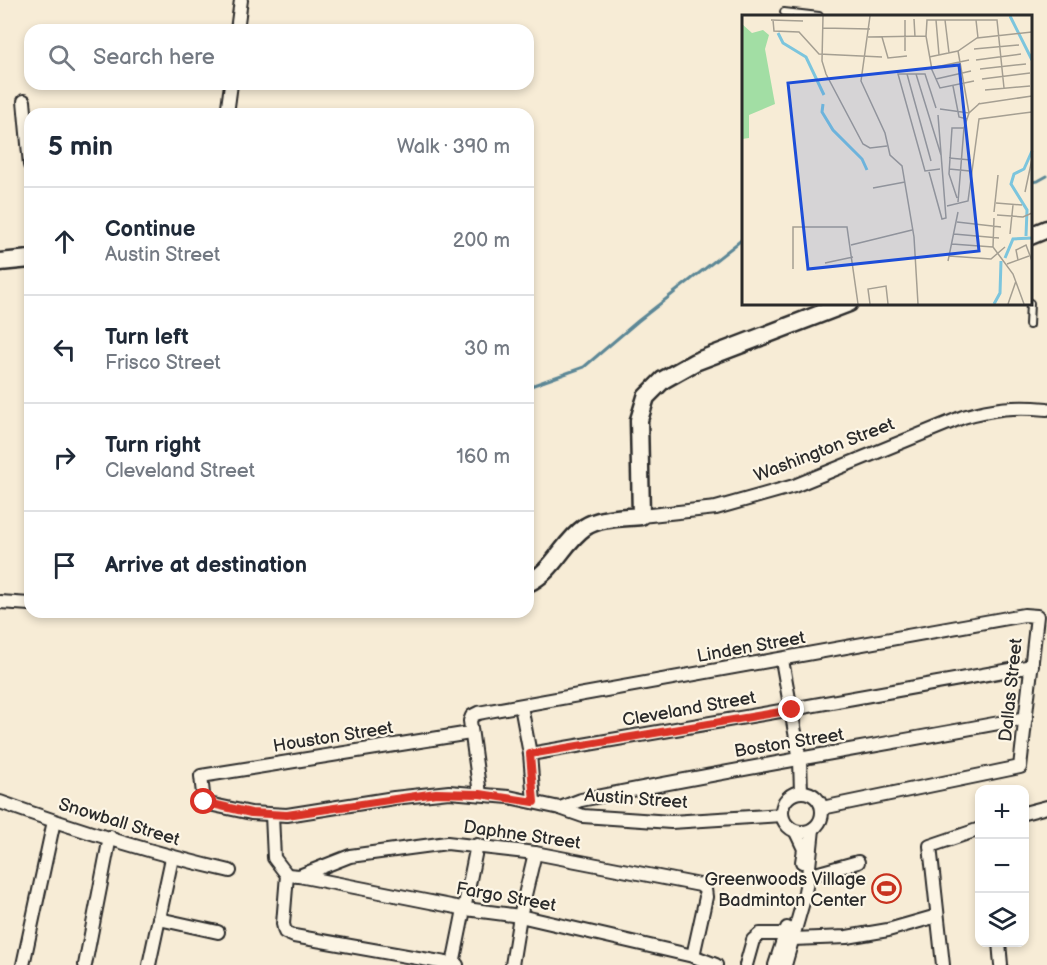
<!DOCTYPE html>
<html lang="en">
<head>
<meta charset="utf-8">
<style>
  :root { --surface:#fff; --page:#f2f2f3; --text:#1f2937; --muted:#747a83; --line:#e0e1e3 }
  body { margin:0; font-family:"Balsamiq Sans",sans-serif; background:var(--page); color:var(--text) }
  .controls { position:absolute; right:18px; bottom:18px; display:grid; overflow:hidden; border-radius:12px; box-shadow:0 3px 9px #0003 }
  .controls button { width:54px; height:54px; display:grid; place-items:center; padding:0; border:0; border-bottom:2px solid var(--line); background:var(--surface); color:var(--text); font:30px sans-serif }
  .stop { position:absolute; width:18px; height:18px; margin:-14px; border:4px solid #d93025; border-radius:50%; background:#fff }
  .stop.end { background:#d93025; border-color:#fff; box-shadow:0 2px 6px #0008 }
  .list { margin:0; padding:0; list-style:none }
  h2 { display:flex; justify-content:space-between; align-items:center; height:78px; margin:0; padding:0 24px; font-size:26px }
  h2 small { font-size:20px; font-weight:400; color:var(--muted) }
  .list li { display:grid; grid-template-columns:39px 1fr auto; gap:18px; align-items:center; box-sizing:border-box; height:108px; padding:0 24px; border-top:2px solid var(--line) }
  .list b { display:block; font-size:22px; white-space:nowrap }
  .list p { margin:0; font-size:20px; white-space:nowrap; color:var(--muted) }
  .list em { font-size:20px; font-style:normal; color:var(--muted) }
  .icon { flex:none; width:33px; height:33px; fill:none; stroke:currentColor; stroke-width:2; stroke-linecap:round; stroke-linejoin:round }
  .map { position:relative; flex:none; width:1047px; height:965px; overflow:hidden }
  .search { position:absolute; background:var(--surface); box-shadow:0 3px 9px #0003; left:24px; top:24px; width:510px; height:66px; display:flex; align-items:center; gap:15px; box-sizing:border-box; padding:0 21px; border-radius:18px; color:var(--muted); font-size:22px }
  .panel { position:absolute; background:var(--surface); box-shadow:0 3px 9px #0003; left:24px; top:108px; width:510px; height:510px; border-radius:18px }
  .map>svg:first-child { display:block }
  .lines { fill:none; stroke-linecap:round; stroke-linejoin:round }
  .stream { stroke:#5c8796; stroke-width:3 }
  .service-casing { stroke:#2b2b2b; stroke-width:10 }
  .minor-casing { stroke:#2b2b2b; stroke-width:16 }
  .tertiary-casing { stroke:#2b2b2b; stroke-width:21 }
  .service { stroke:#fcf5e5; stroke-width:6 }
  .minor { stroke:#fcf5e5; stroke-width:12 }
  .tertiary { stroke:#fcf5e5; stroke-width:16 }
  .route { stroke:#d93025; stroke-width:8 }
  .labels { text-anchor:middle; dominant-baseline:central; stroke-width:4.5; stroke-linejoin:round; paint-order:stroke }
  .street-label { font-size:18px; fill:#2b2b2b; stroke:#fcf5e5 }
  .poi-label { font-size:18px; fill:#2b2b2b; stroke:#fcf5e5; text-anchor:end }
  .inset-river { fill:none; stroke:#7cc5dd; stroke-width:3 }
  .inset-road { fill:none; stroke:#a59f92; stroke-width:1.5 }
  .view { fill:#1d4ed8; fill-opacity:0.15; stroke:#1d4ed8; stroke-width:3 }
  .inset-edge { fill:none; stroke:#2b2b2b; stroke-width:3 }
</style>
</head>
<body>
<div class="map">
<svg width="1047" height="965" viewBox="0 0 1047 965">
  <rect width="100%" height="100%" fill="#f7ecd6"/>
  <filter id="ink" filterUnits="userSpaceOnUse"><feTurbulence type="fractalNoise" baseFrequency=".0167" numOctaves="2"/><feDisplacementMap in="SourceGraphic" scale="12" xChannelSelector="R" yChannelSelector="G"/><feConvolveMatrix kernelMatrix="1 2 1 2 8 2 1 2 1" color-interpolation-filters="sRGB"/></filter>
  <g filter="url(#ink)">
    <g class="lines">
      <g class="stream">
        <path d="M 1030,182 L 1038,181 L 1047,176"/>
        <path d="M 528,387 L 584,367 L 638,321 L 744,238"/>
      </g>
      <defs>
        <g id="service">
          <path d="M 784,12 L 819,16"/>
          <path d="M 1029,325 L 1030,303"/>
        </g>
        <g id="minor">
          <path d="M 237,30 L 241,0"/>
          <path d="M 24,101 L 30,165"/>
          <path d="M 227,114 L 231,84"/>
          <path d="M 641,516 L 716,508 L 794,486 L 963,417 C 994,408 1015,406 1047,409"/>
          <path d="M 0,602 L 30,604"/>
          <path d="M 782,660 L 800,760 L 801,792"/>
          <path d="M 521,706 L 530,754 L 534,802"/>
          <path d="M 470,733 L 201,776 L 204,803 L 251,813 L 287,815 L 394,798 L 449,792 L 509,797 L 560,808 L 583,816 L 671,822 L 782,815"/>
          <path d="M 530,754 L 792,709 L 1032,666"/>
          <circle cx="802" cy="812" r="20"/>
          <path d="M 480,794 L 470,721 L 472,716 L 478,713 L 1024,615 L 1037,616 L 1020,767 L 822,808"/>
          <path d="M 0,802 C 75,829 152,853 230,871"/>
          <path d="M 560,808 L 581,800 C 729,770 877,746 1026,718"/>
          <path d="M 1024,813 L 1047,807"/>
          <path d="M 272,815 L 274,858 L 287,875 L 283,924 L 285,932 L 294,936 L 457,965"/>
          <path d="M 796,832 L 804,849 L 802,862"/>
          <path d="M 287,875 L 299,876 L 466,909 L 520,916 L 693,956 L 716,965"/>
          <path d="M 299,876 L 350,856 L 447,843 L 535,853 L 700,885 L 705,889 L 706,897 L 693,956"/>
          <path d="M 808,876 L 858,862"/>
          <path d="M 159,919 L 218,932"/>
          <path d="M 999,942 L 1001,965"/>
          <path d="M 453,964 L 477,845"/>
          <path d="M 23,965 L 54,821"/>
          <path d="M 85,965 L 110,837"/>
          <path d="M 149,965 L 172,858"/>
          <path d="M 512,965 L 520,916 L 535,853"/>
          <path d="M 746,965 L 753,940 L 760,934 L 779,934 L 792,939 L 847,937 L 888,930 L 937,916"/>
          <path d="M 775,965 L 787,928"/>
          <path d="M 785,965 L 803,902 L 808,876 L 813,829"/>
          <path d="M 943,965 L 930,846 L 980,829"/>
        </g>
        <g id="tertiary">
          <path d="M 1030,236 L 1047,229"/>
          <path d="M 0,262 L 30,259"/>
          <path d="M 528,583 C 554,571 563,542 585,527 C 600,517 624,518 641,516 L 639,420 L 646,397 L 663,380 L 695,362 L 849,303"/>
        </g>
      </defs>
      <use href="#service" class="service-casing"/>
      <use href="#minor" class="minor-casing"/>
      <use href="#tertiary" class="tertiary-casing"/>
      <use href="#service" class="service"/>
      <use href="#minor" class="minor"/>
      <use href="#tertiary" class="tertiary"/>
    </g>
  </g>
  <g class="lines" filter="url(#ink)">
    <path class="route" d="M 204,802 L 251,813 L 287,815 L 436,793 L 480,794 L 534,802 L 530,754 L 792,710"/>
  </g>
  <defs>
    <symbol id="stadium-ring" viewBox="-11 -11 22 22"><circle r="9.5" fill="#fcf5e5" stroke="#c8321e" stroke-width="1.5"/><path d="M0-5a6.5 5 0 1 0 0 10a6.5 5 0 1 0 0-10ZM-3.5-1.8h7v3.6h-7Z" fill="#c8321e"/></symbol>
  </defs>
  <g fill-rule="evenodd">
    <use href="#stadium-ring" x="870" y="872" width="33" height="33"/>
  </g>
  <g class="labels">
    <g class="street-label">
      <text transform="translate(824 450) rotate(-21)">Washington Street</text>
      <text transform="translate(751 647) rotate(-10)">Linden Street</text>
      <text transform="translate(1011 690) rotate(-84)">Dallas Street</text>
      <text transform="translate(689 709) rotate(-10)">Cleveland Street</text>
      <text transform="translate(333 737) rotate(-9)">Houston Street</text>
      <text transform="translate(789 743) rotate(-9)">Boston Street</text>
      <text transform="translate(636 799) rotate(4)">Austin Street</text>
      <text transform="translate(119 822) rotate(17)">Snowball Street</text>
      <text transform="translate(522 835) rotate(8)">Daphne Street</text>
      <text transform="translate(506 897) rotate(10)">Fargo Street</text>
    </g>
    <g class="poi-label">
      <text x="866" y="879">Greenwoods Village<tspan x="866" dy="21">Badminton Center</tspan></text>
    </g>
  </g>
  <g transform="translate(742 15)">
    <rect width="290" height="290" fill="#f7ecd6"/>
    <path d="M 0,9 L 10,18 L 21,15 L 27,20 L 23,34 L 33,89 L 7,100 L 7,123 L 0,124 Z" fill="#a2dea4"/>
    <path class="inset-river" d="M 268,1 L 290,45M 36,18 L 41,28 L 64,42 L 82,80M 81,89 L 80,97 L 91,115 L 120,144 L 125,155M 284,221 L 285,195 L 269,169 L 272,159 L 282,154 L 290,136M 263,243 L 271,224 L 290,223M 252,289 L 258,278 L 259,246"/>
    <path class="inset-road" d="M 81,1 L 80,46 L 84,59 L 121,129 L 128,133 L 145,131M 128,1 L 119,66 L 143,118 L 148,140 L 160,151 L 172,222 L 176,289M 172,4 L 173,22M 29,5 L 61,6M 31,5 L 32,16 L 57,17 L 77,39 L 140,42M 163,5 L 163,36M 194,5 L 197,40M 203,5 L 207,38M 234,5 L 236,23M 81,13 L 128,14M 184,21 L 185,5 L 255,5 L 262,73M 126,22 L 184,21 L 190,55 L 198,73 L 232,66M 140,22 L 146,43 L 165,41M 232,34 L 277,30M 216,36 L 227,98M 187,42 L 216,36 L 235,23 L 290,17M 234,45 L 279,39M 189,53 L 227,45M 238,54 L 284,49M 165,59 L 189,146M 174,59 L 199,140M 194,64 L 229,56M 240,64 L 288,58M 211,71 L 217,102 L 225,104M 243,75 L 288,71M 236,89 L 290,81M 194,93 L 183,59 L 156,59 L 183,156 L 198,154M 198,94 L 227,98M 207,143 L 229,145M 207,154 L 228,156M 187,157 L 200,204 L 204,203 L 196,100M 131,173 L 163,167M 283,177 L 290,144M 215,183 L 207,159 L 210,113 L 222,113M 216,187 L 222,113 L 227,98 L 238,88M 254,188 L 280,190M 205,191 L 226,186 L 237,104 L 290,97M 252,197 L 256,160M 255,200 L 281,202 L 290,198M 252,203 L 251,232 L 271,259 L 282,289M 215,207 L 259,212M 212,219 L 257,223M 268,219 L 271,190M 210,229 L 251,232M 109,230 L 170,215M 207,241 L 249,244 L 263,232M 276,245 L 274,235 L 284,230 L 290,246M 206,246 L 216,197M 83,248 L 111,242M 265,249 L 287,241M 51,254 L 51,212 L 105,212 L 116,289M 128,289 L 126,274 L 144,271 L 146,289M 266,289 L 274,266"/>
    <path class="view" d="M 217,50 L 237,236 L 66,254 L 46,68 Z"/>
    <rect width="290" height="290" class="inset-edge"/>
  </g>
</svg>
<div class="controls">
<button>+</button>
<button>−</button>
<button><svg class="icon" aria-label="layers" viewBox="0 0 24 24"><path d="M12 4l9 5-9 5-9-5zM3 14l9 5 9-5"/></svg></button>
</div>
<div class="stop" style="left:204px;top:802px"></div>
<div class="stop end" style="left:792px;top:710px"></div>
<div class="search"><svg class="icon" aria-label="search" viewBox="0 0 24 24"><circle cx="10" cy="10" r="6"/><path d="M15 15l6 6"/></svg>Search here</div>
<section class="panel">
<h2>5 min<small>Walk · 390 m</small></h2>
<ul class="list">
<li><svg class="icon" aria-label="ahead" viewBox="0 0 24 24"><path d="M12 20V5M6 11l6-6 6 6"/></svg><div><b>Continue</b><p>Austin Street</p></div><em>200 m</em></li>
<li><svg class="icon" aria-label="left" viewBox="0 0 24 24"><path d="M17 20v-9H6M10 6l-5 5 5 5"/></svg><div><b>Turn left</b><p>Frisco Street</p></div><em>30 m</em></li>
<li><svg class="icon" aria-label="right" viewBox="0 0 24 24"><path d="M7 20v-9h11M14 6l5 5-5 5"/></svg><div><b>Turn right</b><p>Cleveland Street</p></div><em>160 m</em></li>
<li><svg class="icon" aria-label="arrive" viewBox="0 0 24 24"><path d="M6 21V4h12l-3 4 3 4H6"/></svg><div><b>Arrive at destination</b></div></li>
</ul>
</section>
</div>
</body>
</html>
